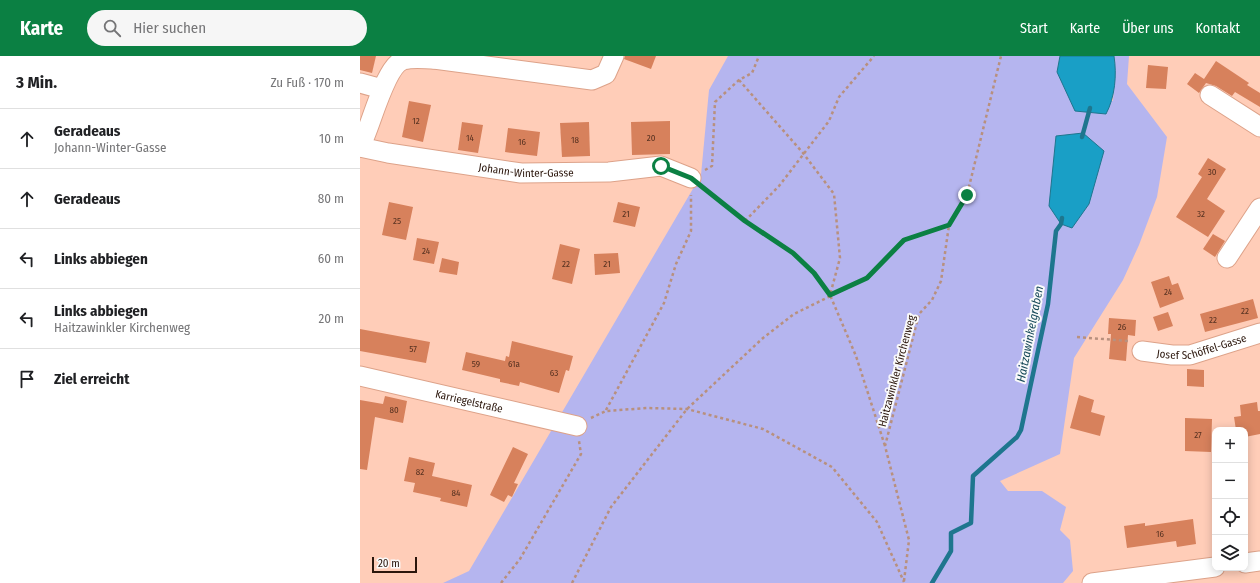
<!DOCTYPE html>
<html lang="de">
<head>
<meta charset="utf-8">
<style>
  :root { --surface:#fff; --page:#f6f6f6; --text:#202124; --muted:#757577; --line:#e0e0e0; --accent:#0b8043 }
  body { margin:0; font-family:"Fira Sans Condensed",sans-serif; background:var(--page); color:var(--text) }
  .controls { position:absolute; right:12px; bottom:12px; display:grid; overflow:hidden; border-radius:8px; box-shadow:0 2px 10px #0003 }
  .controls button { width:36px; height:36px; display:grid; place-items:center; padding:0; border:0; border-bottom:1px solid var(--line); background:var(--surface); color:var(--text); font:20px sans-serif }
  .scale { position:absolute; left:12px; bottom:10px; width:45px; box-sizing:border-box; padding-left:4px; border:2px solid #2b160c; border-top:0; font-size:11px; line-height:14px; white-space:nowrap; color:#2b160c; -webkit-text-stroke:3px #fafafa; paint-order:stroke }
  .stop { position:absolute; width:12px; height:12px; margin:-9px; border:3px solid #0b8043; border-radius:50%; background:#fff }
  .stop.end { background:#0b8043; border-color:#fff; box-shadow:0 1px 4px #0008 }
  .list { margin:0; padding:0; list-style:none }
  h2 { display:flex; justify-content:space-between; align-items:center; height:52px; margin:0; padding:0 16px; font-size:17px }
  h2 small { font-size:13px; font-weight:400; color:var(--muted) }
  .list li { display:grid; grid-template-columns:26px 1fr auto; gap:12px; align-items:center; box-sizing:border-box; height:60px; padding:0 16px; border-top:1px solid var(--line) }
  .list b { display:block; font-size:15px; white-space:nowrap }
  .list p { margin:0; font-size:13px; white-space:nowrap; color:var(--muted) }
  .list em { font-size:13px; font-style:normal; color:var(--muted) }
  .icon { flex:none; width:22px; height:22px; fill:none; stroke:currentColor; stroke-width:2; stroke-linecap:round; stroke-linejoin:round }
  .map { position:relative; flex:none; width:900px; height:527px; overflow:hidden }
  header { display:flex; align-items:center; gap:24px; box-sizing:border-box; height:56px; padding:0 20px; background:var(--accent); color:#fff }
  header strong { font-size:19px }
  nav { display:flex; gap:22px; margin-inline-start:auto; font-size:14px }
  .search { width:280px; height:36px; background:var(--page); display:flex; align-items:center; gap:10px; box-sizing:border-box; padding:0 14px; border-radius:22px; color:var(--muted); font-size:15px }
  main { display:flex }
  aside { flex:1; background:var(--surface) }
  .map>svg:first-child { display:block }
  .green { fill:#b5b5ef }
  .water { fill:#199fc6; stroke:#1e768e }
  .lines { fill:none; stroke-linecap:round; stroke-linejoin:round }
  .stream { stroke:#1e768e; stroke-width:4.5 }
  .building { fill:#d7815c }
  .minor-casing { stroke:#dda289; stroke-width:21 }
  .path { stroke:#b8907e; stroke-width:2.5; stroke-dasharray:3 3; stroke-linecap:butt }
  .minor { stroke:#fff; stroke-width:19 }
  .route { stroke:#0b8043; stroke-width:5 }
  .labels { text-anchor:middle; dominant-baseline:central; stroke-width:4; stroke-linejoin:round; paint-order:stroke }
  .number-label { font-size:9px; fill:#563120 }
  .street-label { font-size:11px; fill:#2b160c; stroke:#fafafa }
  .water-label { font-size:12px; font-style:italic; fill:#184a5a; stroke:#fafafa }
</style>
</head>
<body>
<header>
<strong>Karte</strong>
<div class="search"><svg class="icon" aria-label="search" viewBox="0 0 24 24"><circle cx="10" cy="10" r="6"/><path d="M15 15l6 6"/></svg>Hier suchen</div>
<nav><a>Start</a><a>Karte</a><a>Über uns</a><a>Kontakt</a></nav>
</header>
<main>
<aside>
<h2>3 Min.<small>Zu Fuß · 170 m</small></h2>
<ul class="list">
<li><svg class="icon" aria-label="ahead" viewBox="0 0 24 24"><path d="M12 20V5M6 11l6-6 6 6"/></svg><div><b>Geradeaus</b><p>Johann-Winter-Gasse</p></div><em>10 m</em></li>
<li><svg class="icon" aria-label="ahead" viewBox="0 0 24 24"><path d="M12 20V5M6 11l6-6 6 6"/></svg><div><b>Geradeaus</b></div><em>80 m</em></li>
<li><svg class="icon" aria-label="left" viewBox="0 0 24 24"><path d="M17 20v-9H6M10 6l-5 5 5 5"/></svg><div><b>Links abbiegen</b></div><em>60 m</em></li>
<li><svg class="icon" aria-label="left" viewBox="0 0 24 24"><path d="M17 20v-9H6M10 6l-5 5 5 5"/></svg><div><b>Links abbiegen</b><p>Haitzawinkler Kirchenweg</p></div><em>20 m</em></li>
<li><svg class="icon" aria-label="arrive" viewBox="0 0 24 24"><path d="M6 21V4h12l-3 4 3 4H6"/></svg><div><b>Ziel erreicht</b></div></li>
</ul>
</aside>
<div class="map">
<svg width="900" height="527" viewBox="0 0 900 527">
  <rect width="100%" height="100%" fill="#ffcdb8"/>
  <path class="green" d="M 368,0 L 700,0 L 697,16 L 753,45 L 755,8 L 754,0 L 769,0 L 767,28 L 807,81 L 797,141 L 779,189 L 763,224 L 714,302 L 700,398 L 640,425 L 648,435 L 682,435 L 706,451 L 700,474 L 710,484 L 713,515 L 703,527 L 83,527 L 109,515 L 341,119 L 349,34 Z"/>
  <g class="water">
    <path d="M 700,0 L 754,0 C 757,19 755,41 746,58 L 715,55 L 697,16 Z"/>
    <path d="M 723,77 L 744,95 L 729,148 L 712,172 L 701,168 L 689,150 L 696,80 Z"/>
  </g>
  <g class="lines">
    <g class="stream">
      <path d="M 722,81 L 730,52"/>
      <path d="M 572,527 L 591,495 L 591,477 L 611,467 L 613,420 L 657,381 L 661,374 L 688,248 L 696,175 L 701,168 L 702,162"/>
    </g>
  </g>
  <g class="building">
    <path d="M 0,0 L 16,0 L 12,17 L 0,14 Z"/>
    <path d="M 265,0 L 296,0 L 291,13 L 264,3 Z"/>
    <path d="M 856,5 L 889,27 L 887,29 L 900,37 L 900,51 L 875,36 L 872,40 L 856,30 L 846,27 L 839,37 L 827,28 L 835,17 L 844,23 Z"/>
    <path d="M 788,9 L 808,11 L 806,33 L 786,32 Z"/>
    <path d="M 49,45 L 71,49 L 63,86 L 42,81 Z"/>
    <path d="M 310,65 L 310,98 L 272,99 L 271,66 Z"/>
    <path d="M 102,66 L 123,69 L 118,97 L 98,94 Z"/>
    <path d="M 229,66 L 230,100 L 202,101 L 200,67 Z"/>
    <path d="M 148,72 L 180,76 L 177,100 L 145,96 Z"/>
    <path d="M 848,102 L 866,113 L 847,143 L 865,155 L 848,181 L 816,161 L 842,121 L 838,118 Z"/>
    <path d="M 29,146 L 53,151 L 46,184 L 22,179 Z"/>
    <path d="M 258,146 L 280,151 L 275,171 L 253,166 Z"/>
    <path d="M 853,178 L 865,185 L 855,201 L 843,193 Z"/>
    <path d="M 57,182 L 79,186 L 74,208 L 53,204 Z"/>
    <path d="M 200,188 L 220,193 L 212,228 L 192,223 Z"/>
    <path d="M 258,197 L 260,217 L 235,219 L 234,198 Z"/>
    <path d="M 82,202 L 99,206 L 97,219 L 79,216 Z"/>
    <path d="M 809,220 L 812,229 L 818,227 L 824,243 L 800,252 L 791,226 Z"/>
    <path d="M 893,243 L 898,262 L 845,276 L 840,258 Z"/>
    <path d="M 808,256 L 813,270 L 798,275 L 793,261 Z"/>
    <path d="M 749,262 L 776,264 L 775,280 L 768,279 L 766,305 L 749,303 L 751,278 L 748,278 Z"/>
    <path d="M 0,273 L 70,286 L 66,307 L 0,295 Z"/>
    <path d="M 152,285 L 213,300 L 209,315 L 206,314 L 199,337 L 160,326 L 159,330 L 140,326 L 140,323 L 102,314 L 106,296 L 145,305 L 146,300 L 149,301 Z"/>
    <path d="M 827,313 L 844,314 L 844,331 L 827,330 Z"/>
    <path d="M 719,339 L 734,344 L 731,356 L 745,360 L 740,380 L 710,372 Z"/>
    <path d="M 25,340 L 47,345 L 43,367 L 15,361 L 7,414 L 0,413 L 0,344 L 23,348 Z"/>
    <path d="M 897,346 L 898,355 L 900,355 L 900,378 L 885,381 L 885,374 L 876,374 L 874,361 L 881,360 L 880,349 Z"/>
    <path d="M 825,362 L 852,363 L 851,396 L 825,395 Z"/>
    <path d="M 153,391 L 168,398 L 154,427 L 158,428 L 152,441 L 148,439 L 144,446 L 130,439 Z"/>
    <path d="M 49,401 L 75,407 L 72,420 L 112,429 L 107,451 L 80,445 L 81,442 L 53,436 L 55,427 L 44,425 Z"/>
    <path d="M 833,463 L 836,488 L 817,491 L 816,485 L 767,492 L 764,470 L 785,467 L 785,470 Z"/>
  </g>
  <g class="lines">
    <defs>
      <g id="minor">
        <path d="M 75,0 L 74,3 L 232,24 L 246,18 L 254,0"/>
        <path d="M 0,27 L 22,33"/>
        <path d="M 850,39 L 900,71"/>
        <path id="s1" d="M 0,91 L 28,97 L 161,117 L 249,116 L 301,110 L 331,122"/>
        <path d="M 0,91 C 11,72 24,11 43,4 C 53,1 65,3 74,3"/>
        <path d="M 867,202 L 900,152"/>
        <path id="s2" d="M 782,295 L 812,299 L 830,299 L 900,277"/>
        <path id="s3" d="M 0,320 L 217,370"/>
        <path d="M 885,507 L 900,505"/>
        <path d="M 732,527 L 855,511"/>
      </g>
    </defs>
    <use href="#minor" class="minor-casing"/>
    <g class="path">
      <path d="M 379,24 L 443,97 L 474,138 L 480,202 L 470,239"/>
      <path d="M 345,114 L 352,110 L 355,46 L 379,24 L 392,17 L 399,0"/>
      <path d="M 344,132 L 385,165 L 433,197 L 455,217 L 470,239 L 496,300 L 525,390"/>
      <path d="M 385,165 L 419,130 L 469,65 L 479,41 L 514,0"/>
      <path d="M 717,281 L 768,285"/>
      <path d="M 246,354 L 304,247 L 316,208 L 331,175 L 331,139"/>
      <path d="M 231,362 L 246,355 L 287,352 L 327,353 L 403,373 L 472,411 L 517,466 L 544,526"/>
      <path d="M 544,525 L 549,484 L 525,390 L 559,258 L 572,244 L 581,225 L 589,169 L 607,139 L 641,0"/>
      <path d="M 141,527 L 160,503 L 221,398 L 219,385"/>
      <path d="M 212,527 L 251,451 L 327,353 L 403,282 L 434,258 L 507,222 L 543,184 L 589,169"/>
    </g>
    <use href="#minor" class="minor"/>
  </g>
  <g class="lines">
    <path class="route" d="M 301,110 L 331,122 L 385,165 L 433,197 L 454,217 L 470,239 L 507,222 L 544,184 L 589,169 L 607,139"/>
  </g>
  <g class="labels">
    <g class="number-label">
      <text x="56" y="65">12</text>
      <text x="110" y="82">14</text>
      <text x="291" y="82">20</text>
      <text x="215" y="84">18</text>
      <text x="162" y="86">16</text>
      <text x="852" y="116">30</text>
      <text x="266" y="158">21</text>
      <text x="841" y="158">32</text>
      <text x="37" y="165">25</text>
      <text x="66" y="195">24</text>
      <text x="206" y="208">22</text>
      <text x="247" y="208">21</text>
      <text x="808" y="236">24</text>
      <text x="885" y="255">22</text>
      <text x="853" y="264">22</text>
      <text x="762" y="271">26</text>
      <text x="53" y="293">57</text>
      <text x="116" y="308">59</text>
      <text x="154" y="308">61a</text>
      <text x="194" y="317">63</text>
      <text x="34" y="354">80</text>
      <text x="838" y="379">27</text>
      <text x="60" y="416">82</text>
      <text x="96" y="437">84</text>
      <text x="800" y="478">16</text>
    </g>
    <g class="street-label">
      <text stroke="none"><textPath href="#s1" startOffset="168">Johann-Winter-Gasse</textPath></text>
      <text stroke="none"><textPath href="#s2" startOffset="61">Josef Schöffel-Gasse</textPath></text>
      <text transform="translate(537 315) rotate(-75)">Haitzawinkler Kirchenweg</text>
      <text stroke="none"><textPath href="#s3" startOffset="112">Karriegelstraße</textPath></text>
    </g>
    <g class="water-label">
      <text transform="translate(670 278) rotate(-79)">Haitzawinkelgraben</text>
    </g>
  </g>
</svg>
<div class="controls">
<button>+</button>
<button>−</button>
<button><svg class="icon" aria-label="locate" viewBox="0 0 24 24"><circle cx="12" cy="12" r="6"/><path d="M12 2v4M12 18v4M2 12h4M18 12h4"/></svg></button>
<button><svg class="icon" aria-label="layers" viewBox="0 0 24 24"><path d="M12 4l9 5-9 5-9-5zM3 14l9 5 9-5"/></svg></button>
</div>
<div class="scale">20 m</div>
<div class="stop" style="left:301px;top:110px"></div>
<div class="stop end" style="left:607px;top:139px"></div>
</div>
</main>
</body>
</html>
